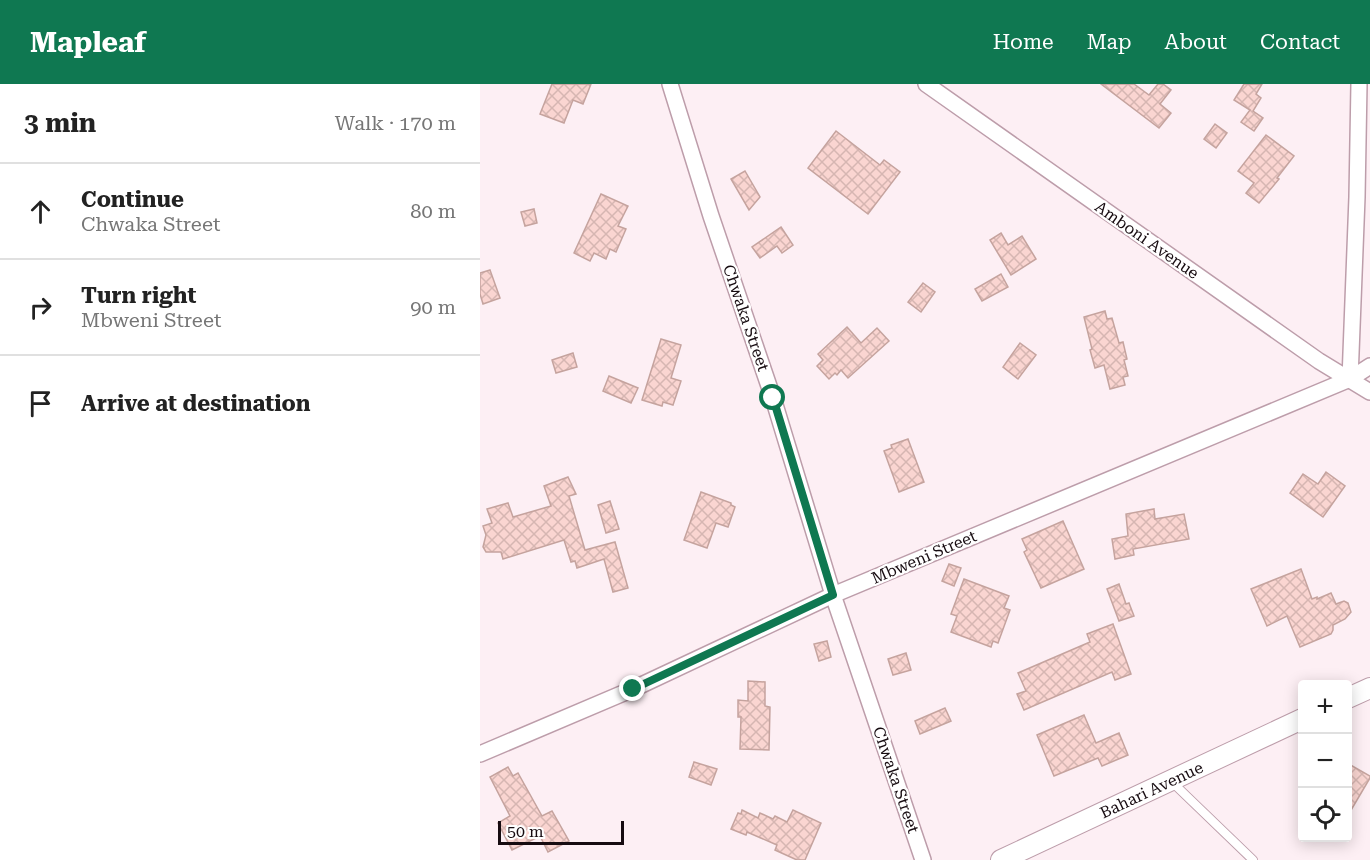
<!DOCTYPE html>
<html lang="en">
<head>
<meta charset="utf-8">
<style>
  :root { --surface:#fff; --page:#f6f6f6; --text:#222; --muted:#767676; --line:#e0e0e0; --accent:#0f7851 }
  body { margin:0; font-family:"Roboto Serif",serif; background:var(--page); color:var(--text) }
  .controls { position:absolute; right:18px; bottom:18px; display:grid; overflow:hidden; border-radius:6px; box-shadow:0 3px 15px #0003 }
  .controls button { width:54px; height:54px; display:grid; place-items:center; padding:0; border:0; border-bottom:2px solid var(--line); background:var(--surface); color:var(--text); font:30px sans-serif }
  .scale { position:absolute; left:18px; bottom:15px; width:126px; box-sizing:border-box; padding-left:6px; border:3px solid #160b10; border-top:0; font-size:16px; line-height:21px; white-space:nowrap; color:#160b10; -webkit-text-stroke:4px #fff; paint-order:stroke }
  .stop { position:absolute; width:18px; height:18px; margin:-14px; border:4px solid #0f7851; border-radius:50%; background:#fff }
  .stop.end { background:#0f7851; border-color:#fff; box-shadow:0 2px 6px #0008 }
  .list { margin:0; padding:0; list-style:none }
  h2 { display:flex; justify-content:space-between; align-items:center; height:78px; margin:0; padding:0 24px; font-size:26px }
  h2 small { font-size:20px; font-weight:400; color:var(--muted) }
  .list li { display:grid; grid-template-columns:39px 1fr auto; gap:18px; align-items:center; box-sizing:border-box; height:96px; padding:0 24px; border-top:2px solid var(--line) }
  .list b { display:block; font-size:22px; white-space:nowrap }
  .list p { margin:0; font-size:20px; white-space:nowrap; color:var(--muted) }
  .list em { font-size:20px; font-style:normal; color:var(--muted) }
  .icon { flex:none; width:33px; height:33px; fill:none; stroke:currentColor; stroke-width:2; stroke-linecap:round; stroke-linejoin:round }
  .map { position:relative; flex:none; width:890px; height:776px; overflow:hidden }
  header { display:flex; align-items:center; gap:36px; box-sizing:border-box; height:84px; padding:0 30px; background:var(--accent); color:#fff }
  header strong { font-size:28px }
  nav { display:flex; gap:33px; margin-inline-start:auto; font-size:21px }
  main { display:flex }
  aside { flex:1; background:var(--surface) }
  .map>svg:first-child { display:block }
  .building { fill:url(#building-cross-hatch); stroke:#c5a39e; stroke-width:1.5 }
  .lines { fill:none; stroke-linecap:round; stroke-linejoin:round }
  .service-casing { stroke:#bd9daa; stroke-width:10 }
  .minor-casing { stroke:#bd9daa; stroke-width:18 }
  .tertiary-casing { stroke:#bd9daa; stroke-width:22 }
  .service { stroke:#fff; stroke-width:8 }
  .minor { stroke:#fff; stroke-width:15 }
  .tertiary { stroke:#fff; stroke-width:20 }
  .route { stroke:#0f7851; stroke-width:8 }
  .labels { text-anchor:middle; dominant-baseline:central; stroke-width:4.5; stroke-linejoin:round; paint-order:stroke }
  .street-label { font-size:16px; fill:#160b10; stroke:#fff }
</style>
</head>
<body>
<header>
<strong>Mapleaf</strong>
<nav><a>Home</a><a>Map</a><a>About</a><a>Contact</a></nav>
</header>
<main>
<aside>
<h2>3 min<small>Walk · 170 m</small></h2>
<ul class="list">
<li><svg class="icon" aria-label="ahead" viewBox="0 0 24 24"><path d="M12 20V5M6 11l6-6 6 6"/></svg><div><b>Continue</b><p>Chwaka Street</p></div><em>80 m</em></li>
<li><svg class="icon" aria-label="right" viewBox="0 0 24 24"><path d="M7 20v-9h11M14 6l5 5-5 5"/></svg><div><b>Turn right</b><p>Mbweni Street</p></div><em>90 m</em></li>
<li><svg class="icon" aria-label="arrive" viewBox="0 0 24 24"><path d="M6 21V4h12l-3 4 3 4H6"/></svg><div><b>Arrive at destination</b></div></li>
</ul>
</aside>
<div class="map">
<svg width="890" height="776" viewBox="0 0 890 776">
  <defs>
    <pattern id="building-cross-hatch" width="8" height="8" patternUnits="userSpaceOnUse" patternTransform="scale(1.5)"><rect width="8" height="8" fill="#fad5d1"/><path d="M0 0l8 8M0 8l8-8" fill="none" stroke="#d6b6b2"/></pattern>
  </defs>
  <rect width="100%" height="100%" fill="#fdeff4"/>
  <g class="building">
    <path d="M 72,0 L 111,0 L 103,20 L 93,16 L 84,39 L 60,30 Z"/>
    <path d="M 621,0 L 654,0 L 669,11 L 678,0 L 683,0 L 691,6 L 680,20 L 691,29 L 679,44 Z"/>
    <path d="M 764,0 L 782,0 L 776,10 L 781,14 L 773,27 L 783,34 L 774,47 L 761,38 L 770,26 L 754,16 Z"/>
    <path d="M 735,40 L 747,49 L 736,64 L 724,55 Z"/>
    <path d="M 356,47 L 400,81 L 404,76 L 420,88 L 388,130 L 328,84 Z"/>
    <path d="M 786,51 L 814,72 L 797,94 L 799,95 L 779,119 L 766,109 L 774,99 L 758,87 Z"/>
    <path d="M 265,87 L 280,113 L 269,126 L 251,95 Z"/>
    <path d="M 121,110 L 148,122 L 138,142 L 146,145 L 136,168 L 130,165 L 126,175 L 114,169 L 110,177 L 94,169 Z"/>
    <path d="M 54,125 L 57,139 L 45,142 L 41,128 Z"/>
    <path d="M 301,143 L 313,161 L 302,169 L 297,162 L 280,174 L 272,163 Z"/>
    <path d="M 521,149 L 528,161 L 542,152 L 556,175 L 531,191 L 510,156 Z"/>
    <path d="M 10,186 L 20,214 L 3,220 L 0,210 L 0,189 Z"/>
    <path d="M 521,190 L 528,203 L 502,217 L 495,205 Z"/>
    <path d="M 443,199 L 455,208 L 441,228 L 428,218 Z"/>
    <path d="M 625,227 L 627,235 L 632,234 L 639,259 L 643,258 L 647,275 L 644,276 L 648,292 L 643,293 L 645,301 L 630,305 L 624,281 L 615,284 L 610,266 L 612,265 L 604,233 Z"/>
    <path d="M 367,243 L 381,259 L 397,244 L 409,257 L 368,294 L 361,286 L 357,291 L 355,289 L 349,295 L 337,282 L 343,276 L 338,270 Z"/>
    <path d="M 181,255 L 201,261 L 191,294 L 201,297 L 193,321 L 183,318 L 182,322 L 162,316 Z"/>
    <path d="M 540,259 L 556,271 L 538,295 L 523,283 Z"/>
    <path d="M 93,269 L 97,283 L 76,289 L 72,276 Z"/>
    <path d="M 129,292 L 158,304 L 151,319 L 123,307 Z"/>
    <path d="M 428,355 L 444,398 L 419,408 L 404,367 L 412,364 L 411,361 Z"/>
    <path d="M 846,388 L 865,402 L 843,433 L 810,409 L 823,390 L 838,400 Z"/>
    <path d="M 88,393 L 96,410 L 89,412 L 105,466 L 135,458 L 148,504 L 133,508 L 124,475 L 97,484 L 95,477 L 91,478 L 84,456 L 23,475 L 21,468 L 6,468 L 3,463 L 6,451 L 3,442 L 12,439 L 7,425 L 28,419 L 33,433 L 71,422 L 64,402 Z"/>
    <path d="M 221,408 L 251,419 L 251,421 L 255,423 L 248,443 L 236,439 L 227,464 L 204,456 Z"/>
    <path d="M 130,417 L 139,445 L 126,449 L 118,421 Z"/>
    <path d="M 674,425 L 675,435 L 704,430 L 709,455 L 653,465 L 654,471 L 635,475 L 632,455 L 648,452 L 646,430 Z"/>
    <path d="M 583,437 L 604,485 L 561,504 L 544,468 L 547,466 L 542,455 Z"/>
    <path d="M 469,480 L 481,484 L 474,502 L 462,497 Z"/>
    <path d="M 821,485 L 832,515 L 837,513 L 837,515 L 851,509 L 856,520 L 864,517 L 868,519 L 871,528 L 865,535 L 853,541 L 853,546 L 851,550 L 820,563 L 807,532 L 787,542 L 771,505 Z"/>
    <path d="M 484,495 L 529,512 L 524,524 L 530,526 L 518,559 L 513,557 L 511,563 L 471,548 L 477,532 L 471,530 Z"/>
    <path d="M 639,500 L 646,520 L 649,519 L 654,532 L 639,537 L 627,505 Z"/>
    <path d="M 633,540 L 651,590 L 635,596 L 632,588 L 544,626 L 537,610 L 546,607 L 538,589 L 610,558 L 607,550 Z"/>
    <path d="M 347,557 L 351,573 L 339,577 L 334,560 Z"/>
    <path d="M 426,569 L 431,586 L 413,591 L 408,575 Z"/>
    <path d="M 268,597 L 285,598 L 285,622 L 290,623 L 289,666 L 260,665 L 261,633 L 258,633 L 258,616 L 268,617 Z"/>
    <path d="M 465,624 L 471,637 L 440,650 L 435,637 Z"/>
    <path d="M 604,631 L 616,659 L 639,649 L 648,671 L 622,682 L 618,674 L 574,692 L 557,651 Z"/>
    <path d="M 214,678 L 237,685 L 231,701 L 209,693 Z"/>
    <path d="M 867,679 L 890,692 L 890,694 L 867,733 Z"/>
    <path d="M 28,683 L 33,692 L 38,689 L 62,732 L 72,727 L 89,757 L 68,768 L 60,752 L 32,766 L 18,739 L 30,732 L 10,693 Z"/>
    <path d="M 262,726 L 278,734 L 280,729 L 293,735 L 295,732 L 307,738 L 313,726 L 341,739 L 325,776 L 317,776 L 295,766 L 297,761 L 267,748 L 266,751 L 251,745 L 258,729 L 261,730 Z"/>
  </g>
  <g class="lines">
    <defs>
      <path id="service" d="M 692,698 L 773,776"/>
      <g id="minor">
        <path d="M 190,0 L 231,132 L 293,314 L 353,511 L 443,776"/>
        <path d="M 446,0 L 839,277 L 890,308"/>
        <path d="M 870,295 L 877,113 L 879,0"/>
        <path d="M 0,670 L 153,605 L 353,511 L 870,295 L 890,282"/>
      </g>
      <g id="tertiary">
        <path d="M 868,614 L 890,604"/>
        <path id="s1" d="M 521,776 L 822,635"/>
      </g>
    </defs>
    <use href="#service" class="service-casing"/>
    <use href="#minor" class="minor-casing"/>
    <use href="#tertiary" class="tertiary-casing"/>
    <use href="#service" class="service"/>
    <use href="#minor" class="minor"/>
    <use href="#tertiary" class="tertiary"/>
  </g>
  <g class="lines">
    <path class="route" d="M 153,605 L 353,511 L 293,314"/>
  </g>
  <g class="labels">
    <g class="street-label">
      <text transform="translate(667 156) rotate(35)">Amboni Avenue</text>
      <text transform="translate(266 234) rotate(71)">Chwaka Street</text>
      <text transform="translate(444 473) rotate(-23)">Mbweni Street</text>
      <text transform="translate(416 696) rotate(71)">Chwaka Street</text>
      <text stroke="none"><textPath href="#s1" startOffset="166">Bahari Avenue</textPath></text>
    </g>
  </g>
</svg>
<div class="controls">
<button>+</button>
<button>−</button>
<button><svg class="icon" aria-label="locate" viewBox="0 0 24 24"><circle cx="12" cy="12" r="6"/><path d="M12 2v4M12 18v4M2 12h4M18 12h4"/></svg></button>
</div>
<div class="scale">50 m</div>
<div class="stop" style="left:293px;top:314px"></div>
<div class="stop end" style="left:153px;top:605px"></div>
</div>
</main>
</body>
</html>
